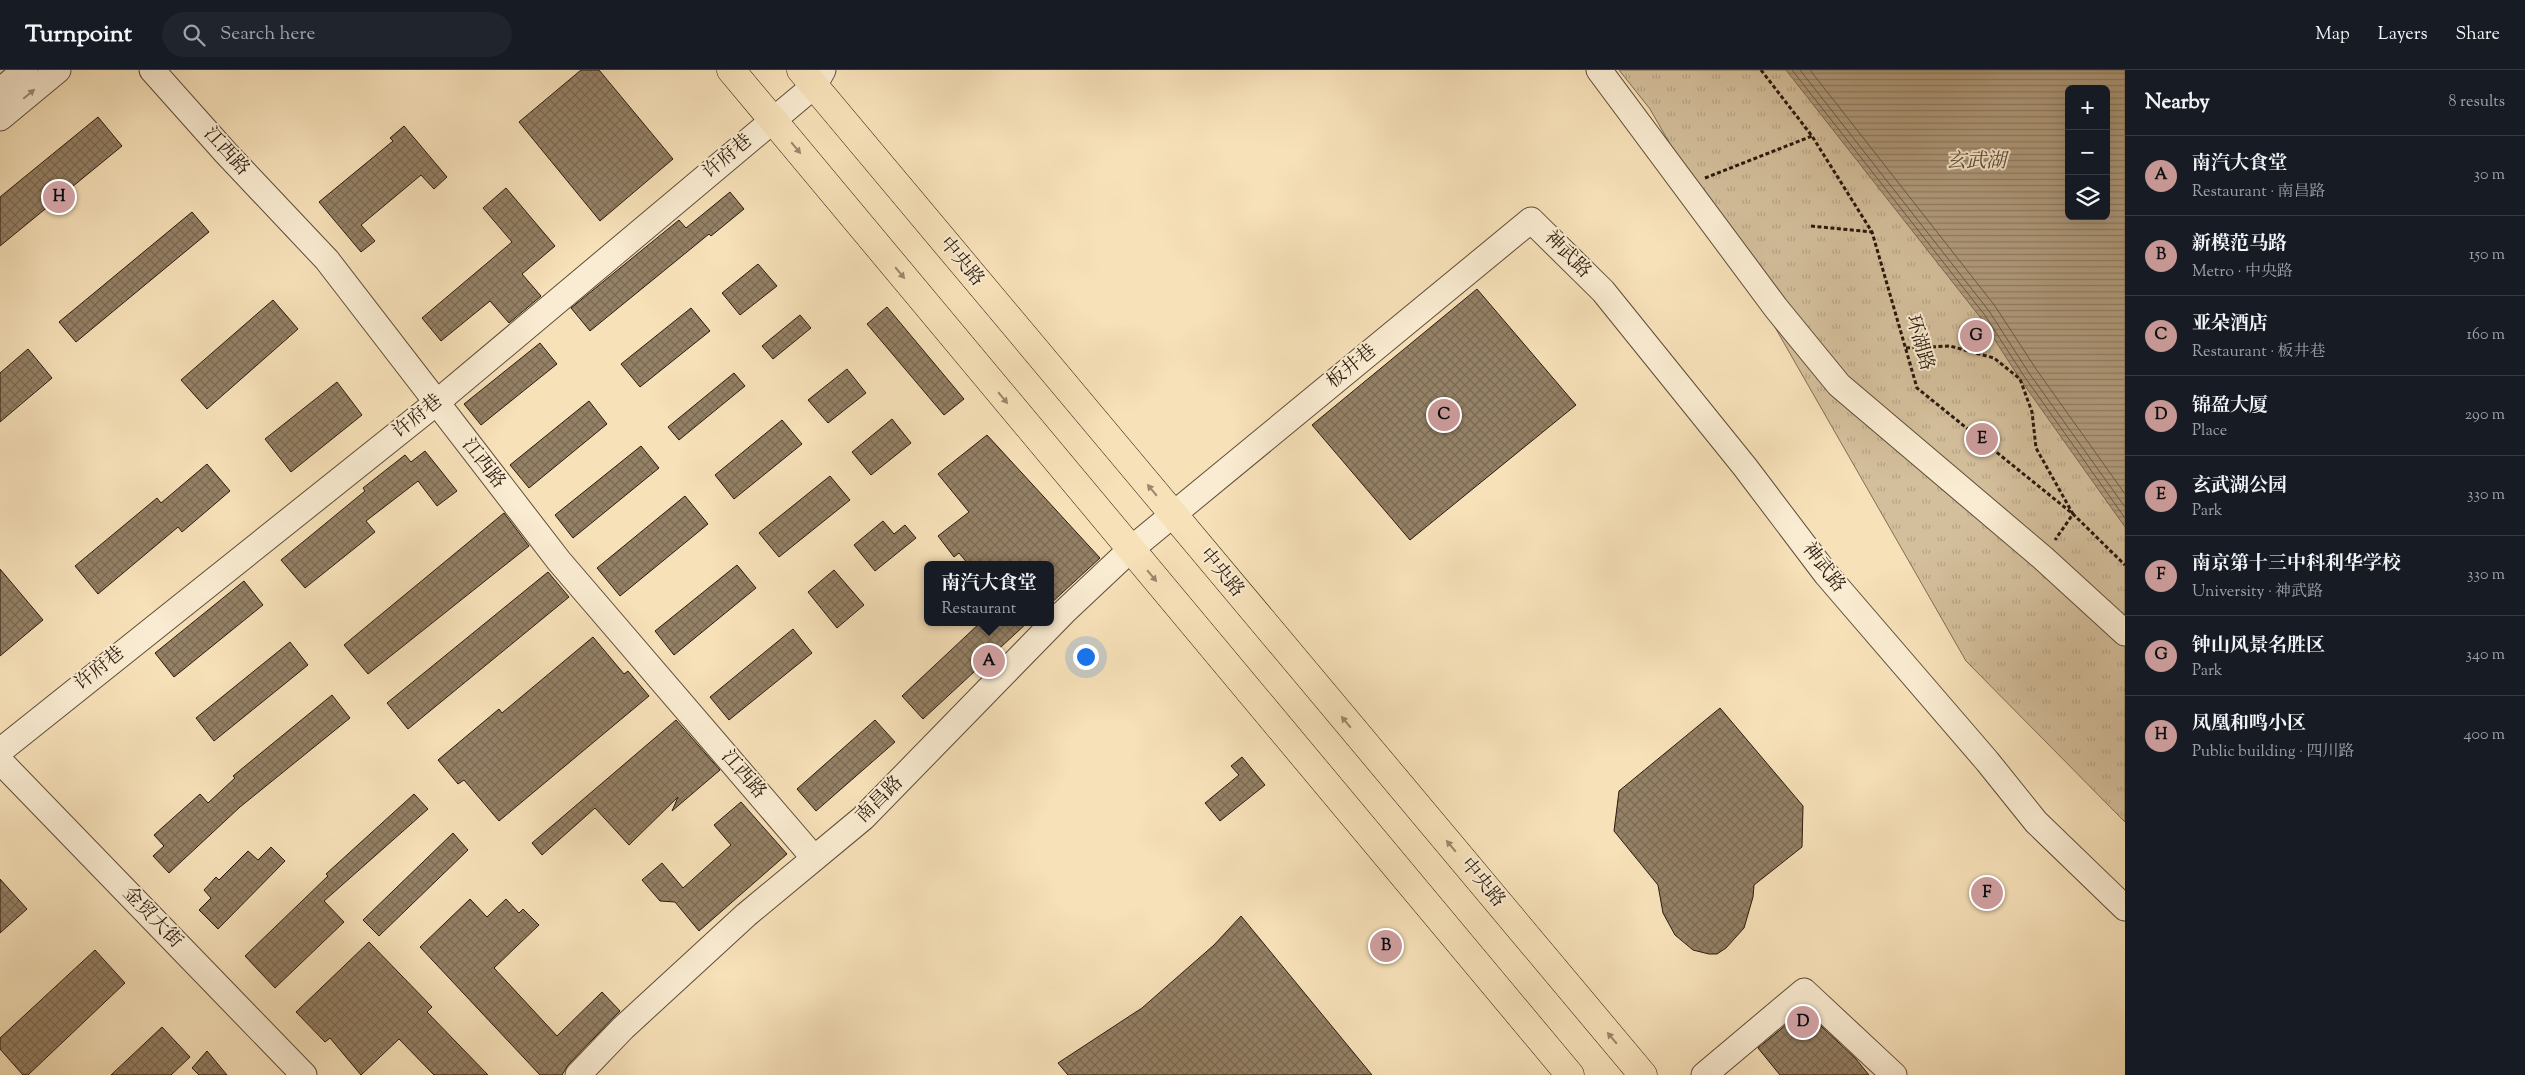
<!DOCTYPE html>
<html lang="en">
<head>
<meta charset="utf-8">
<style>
  :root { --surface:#171b24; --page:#20242c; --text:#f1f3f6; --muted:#9ea1a6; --line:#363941; --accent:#c59692 }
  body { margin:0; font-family:"Sorts Mill Goudy","Noto Serif SC",serif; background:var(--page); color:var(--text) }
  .controls { position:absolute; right:15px; top:15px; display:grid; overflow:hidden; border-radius:8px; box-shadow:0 5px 20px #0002 }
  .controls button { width:45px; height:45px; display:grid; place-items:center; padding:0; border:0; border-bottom:1px solid var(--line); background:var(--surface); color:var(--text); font:25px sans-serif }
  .you { position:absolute; left:1085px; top:586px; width:18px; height:18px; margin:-12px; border:4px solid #fff; border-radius:50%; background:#1a73e8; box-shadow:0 0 0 8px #1a73e833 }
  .badge { display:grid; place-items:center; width:32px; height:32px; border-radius:50%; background:var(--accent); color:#111; font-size:16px; font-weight:700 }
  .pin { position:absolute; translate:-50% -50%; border:2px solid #fff; box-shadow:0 1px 5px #0006 }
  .popup { position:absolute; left:924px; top:491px; width:130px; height:65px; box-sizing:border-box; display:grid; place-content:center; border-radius:8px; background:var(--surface); filter:drop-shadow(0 1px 4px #0005); font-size:16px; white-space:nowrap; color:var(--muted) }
  .popup b { font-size:19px; color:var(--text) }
  .popup::after { content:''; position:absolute; left:50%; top:100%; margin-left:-10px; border:10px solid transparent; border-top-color:var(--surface) }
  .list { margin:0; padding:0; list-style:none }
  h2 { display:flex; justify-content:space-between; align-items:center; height:65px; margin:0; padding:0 20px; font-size:21px }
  h2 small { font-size:16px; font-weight:400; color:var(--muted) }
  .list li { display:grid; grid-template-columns:32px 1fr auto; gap:15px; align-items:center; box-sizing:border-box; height:80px; padding:0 20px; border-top:1px solid var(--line) }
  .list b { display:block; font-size:19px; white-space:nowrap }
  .list p { margin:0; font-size:16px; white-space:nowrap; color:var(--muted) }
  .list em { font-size:16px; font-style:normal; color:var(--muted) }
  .icon { flex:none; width:28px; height:28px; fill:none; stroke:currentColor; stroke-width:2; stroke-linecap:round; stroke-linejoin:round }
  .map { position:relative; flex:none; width:2125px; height:1005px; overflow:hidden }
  header { display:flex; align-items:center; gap:30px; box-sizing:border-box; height:70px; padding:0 25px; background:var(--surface); border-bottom:1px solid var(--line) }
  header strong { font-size:24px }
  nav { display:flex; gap:28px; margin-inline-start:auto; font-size:18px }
  .search { width:350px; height:45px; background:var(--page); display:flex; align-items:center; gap:12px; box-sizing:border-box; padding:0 18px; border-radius:28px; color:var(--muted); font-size:19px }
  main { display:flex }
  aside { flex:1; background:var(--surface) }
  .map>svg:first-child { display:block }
  .park { fill:url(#park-tufts); stroke:#806c54; fill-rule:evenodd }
  .water { fill:url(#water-rules); stroke:#7c6951; fill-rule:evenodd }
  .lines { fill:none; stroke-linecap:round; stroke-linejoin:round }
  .shore { stroke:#6e5c46; stroke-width:1 }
  .building { fill:url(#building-cross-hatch); stroke:#2b1a0d }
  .minor-casing { stroke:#5e4c38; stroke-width:27 }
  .major-casing { stroke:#2b1a0d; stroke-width:29 }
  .path { stroke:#2b1a0d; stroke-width:3; stroke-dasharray:4 2.5; stroke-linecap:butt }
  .minor { stroke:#faecd2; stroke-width:25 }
  .major { stroke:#f7e1b9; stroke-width:28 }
  .oneway { fill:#9d8e79 }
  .oneway2 { fill:#9b876c }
  .labels { text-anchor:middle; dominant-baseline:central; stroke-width:4; stroke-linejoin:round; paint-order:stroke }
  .street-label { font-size:19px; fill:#2b1a0d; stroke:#faecd2 }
  .water-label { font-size:20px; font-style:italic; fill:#614e3b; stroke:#faecd2 }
</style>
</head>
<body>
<header>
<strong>Turnpoint</strong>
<div class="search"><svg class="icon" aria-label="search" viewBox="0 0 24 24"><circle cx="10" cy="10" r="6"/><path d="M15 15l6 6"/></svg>Search here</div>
<nav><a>Map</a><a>Layers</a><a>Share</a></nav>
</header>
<main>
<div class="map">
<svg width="2125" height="1005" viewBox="0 0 2125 1005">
  <defs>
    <pattern id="park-tufts" width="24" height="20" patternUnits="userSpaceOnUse" patternTransform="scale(1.25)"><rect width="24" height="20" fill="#d4bf9c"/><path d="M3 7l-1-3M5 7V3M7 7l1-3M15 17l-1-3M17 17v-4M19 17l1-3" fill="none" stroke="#b6a485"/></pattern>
    <pattern id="water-rules" width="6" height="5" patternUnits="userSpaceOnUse" patternTransform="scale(1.25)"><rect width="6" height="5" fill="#b29d7f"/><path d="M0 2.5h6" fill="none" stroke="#917f66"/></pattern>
    <pattern id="building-cross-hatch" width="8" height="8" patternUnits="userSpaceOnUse" patternTransform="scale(1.25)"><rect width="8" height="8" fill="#958166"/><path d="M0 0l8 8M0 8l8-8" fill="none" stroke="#7a6952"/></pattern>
  </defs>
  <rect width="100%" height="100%" fill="#f7e1b9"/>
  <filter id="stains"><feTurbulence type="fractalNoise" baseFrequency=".004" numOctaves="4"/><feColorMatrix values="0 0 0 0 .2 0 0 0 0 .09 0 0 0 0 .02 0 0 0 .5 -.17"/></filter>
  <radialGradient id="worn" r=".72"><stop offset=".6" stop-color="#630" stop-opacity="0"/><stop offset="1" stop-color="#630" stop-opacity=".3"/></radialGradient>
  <path class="park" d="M 1619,0 L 2125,0 L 2125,752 L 1966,591 L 1650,39 ZM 2069,19 L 2106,19 L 2106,146 L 2069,146 Z"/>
  <path class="water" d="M 1786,0 L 2125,0 L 2125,457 L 2020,309 L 1980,247 ZM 2069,19 L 2106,19 L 2106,146 L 2069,146 Z"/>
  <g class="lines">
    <g class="shore">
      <path d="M 1792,0 L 1984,244 L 2024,306 L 2125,448"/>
      <path d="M 1800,0 L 1989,241 L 2029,303 L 2125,437"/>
      <path d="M 1810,0 L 1995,236 L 2036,299 L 2125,424"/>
    </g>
  </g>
  <g class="building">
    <path d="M 581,0 L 599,0 L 673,89 L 600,151 L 519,52 Z"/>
    <path d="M 98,47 L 122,76 L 0,176 L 0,127 Z"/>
    <path d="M 404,56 L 447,107 L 434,119 L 421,105 L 361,155 L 375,171 L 361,182 L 319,132 L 393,71 L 390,68 Z"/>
    <path d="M 506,118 L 555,176 L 522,204 L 541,226 L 509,253 L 490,231 L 441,271 L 422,248 L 512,172 L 483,138 Z"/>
    <path d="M 730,122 L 744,139 L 711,166 L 709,164 L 590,261 L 571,238 L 679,150 L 686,158 Z"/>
    <path d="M 192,142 L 209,162 L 76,272 L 59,252 Z"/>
    <path d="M 758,194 L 777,216 L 740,245 L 722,223 Z"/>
    <path d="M 1477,219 L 1576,335 L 1410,470 L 1312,355 Z"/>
    <path d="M 273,230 L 298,259 L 207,339 L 181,310 Z"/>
    <path d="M 887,237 L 964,329 L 944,345 L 867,254 Z"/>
    <path d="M 691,238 L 710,261 L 640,317 L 621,294 Z"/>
    <path d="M 800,245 L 811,258 L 773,289 L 762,276 Z"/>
    <path d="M 540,273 L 557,294 L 481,355 L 464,334 Z"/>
    <path d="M 28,279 L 52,308 L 0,352 L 0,303 Z"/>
    <path d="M 847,299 L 866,323 L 828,353 L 808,330 Z"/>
    <path d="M 734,303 L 745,316 L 679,370 L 668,357 Z"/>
    <path d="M 337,312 L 362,345 L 291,402 L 265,369 Z"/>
    <path d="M 589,331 L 607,354 L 529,418 L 510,395 Z"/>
    <path d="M 892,349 L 911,373 L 871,405 L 852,382 Z"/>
    <path d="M 782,350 L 802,374 L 734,429 L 715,405 Z"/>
    <path d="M 987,365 L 1100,488 L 1050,534 L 1050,495 L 969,495 L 959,483 L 954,487 L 938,466 L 969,442 L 938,404 Z"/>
    <path d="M 641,376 L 659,398 L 573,468 L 555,445 Z"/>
    <path d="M 425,381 L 457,421 L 437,436 L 418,411 L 366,451 L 375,462 L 305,518 L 281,490 L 365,421 L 363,418 L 405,385 L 411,392 Z"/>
    <path d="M 207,394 L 230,421 L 182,462 L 178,457 L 98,524 L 75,496 L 157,428 L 161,433 Z"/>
    <path d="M 830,406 L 850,430 L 779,487 L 759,463 Z"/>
    <path d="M 685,426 L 708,454 L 620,526 L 597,498 Z"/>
    <path d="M 504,443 L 529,476 L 368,604 L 344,575 Z"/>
    <path d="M 883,451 L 894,464 L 905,455 L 916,468 L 875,501 L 854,475 Z"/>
    <path d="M 737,495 L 756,518 L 674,585 L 655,561 Z"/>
    <path d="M 0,499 L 43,550 L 0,586 Z"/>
    <path d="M 834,500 L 864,535 L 837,558 L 808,522 Z"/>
    <path d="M 548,502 L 569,527 L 408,659 L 387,633 Z"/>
    <path d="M 244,511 L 263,535 L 174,607 L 155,583 Z"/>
    <path d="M 981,552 L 1028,552 L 923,649 L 902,626 Z"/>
    <path d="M 793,559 L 812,583 L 729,650 L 710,627 Z"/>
    <path d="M 593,567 L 624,604 L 628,601 L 649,626 L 499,751 L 464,710 L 458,714 L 438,690 L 499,639 L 502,643 Z"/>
    <path d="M 290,572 L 308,595 L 214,671 L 196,648 Z"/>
    <path d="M 332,625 L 350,648 L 240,737 L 169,803 L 153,786 L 164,776 L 154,765 L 200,724 L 208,733 L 235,708 L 233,706 Z"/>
    <path d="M 1720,638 L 1803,736 L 1802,777 L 1754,815 L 1753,827 L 1744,858 L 1726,878 L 1717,884 L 1709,884 L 1693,880 L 1675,865 L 1663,843 L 1658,815 L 1614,761 L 1619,721 Z"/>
    <path d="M 676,650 L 720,700 L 672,741 L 678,727 L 629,775 L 595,738 L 542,785 L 532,773 Z"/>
    <path d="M 875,650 L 895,672 L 816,741 L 797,719 Z"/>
    <path d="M 1242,687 L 1265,715 L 1220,751 L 1205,733 L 1239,705 L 1231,696 Z"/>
    <path d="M 414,724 L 428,739 L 324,831 L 344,852 L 275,918 L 245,886 L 328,806 L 326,804 Z"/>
    <path d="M 741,732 L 787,784 L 699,861 L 675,832 L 660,831 L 642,810 L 662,793 L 683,818 L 731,775 L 714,755 Z"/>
    <path d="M 453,763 L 468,780 L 379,866 L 363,850 Z"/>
    <path d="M 271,777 L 285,791 L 218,859 L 199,840 L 211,828 L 204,820 L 216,807 L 219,810 L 248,781 L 258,790 Z"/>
    <path d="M 0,809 L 27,839 L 0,863 Z"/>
    <path d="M 470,829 L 487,847 L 506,829 L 519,843 L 523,839 L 539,855 L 494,898 L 557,966 L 602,922 L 620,941 L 568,995 L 562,1005 L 540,1005 L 420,877 Z"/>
    <path d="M 1241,846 L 1372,1005 L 1068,1005 L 1058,993 L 1142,938 L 1214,875 Z"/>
    <path d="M 369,872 L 432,937 L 427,942 L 488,1005 L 434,1005 L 399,969 L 361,1005 L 330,968 L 325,972 L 296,942 Z"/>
    <path d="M 95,880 L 125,913 L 28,1005 L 23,1005 L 0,979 L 0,968 Z"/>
    <path d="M 1804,940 L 1856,989 L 1869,1005 L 1780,1005 L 1758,978 Z"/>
    <path d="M 162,957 L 190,987 L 171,1005 L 111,1005 Z"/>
    <path d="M 207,981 L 227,1005 L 199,1005 L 192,998 Z"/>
  </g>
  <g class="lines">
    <defs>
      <g id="minor">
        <path d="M 152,0 L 226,83 L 327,190 L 559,491 L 814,788"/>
        <path d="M 1599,0 L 1776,238 L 1839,315 L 2043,488 L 2125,563"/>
        <path d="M 0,21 L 25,0"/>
        <path d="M 0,48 L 58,0"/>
        <path d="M 0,681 L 436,333 L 814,16 L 823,0"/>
        <path d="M 0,691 L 304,1005"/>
        <path d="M 578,1005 L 623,958 L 746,845 L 863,748 L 1064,542 L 1130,480 L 1531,150 L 1603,221 L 1745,397 L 1826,504 L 1987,691 L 2036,752 L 2125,838"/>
        <path d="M 1704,1005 L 1804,921 L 1894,1005"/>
      </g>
      <g id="major">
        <path d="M 731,0 L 1570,1005"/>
        <path d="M 801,0 L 1643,1005"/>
      </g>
    </defs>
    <use href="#minor" class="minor-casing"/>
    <use href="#major" class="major-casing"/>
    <g class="path">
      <path d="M 1761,0 L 1812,66 L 1872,162 L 1917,318 L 2073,444 L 2125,495"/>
      <path d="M 1705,108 L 1812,66"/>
      <path d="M 1811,156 L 1872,162"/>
      <path d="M 1906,278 L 1950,276 L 1994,288 L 2020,309 L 2032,342 L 2036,378 L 2073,444 L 2055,470"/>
    </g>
    <use href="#minor" class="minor"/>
    <use href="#major" class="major"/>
  </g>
  <defs><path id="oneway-solid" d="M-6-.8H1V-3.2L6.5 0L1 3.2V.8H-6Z" transform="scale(1.25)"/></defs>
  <use class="oneway" href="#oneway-solid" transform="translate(29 24) rotate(-40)"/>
  <g class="oneway2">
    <use href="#oneway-solid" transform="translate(796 78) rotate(50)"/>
    <use href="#oneway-solid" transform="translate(900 203) rotate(50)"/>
    <use href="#oneway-solid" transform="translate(1003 328) rotate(50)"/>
    <use href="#oneway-solid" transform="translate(1152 420) rotate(-130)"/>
    <use href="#oneway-solid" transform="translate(1152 506) rotate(50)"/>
    <use href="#oneway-solid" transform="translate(1346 652) rotate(-130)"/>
    <use href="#oneway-solid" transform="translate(1451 776) rotate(-130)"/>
    <use href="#oneway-solid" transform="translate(1612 968) rotate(-130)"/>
  </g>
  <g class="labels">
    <g class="street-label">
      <text transform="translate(226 82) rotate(48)">江西路</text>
      <text transform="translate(728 87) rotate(-40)">许府巷</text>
      <text transform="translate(1567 185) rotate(45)">神武路</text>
      <text transform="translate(961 192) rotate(50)">中央路</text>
      <text transform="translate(1919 273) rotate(74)">环湖路</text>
      <text transform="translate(1352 297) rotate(-39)">板井巷</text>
      <text transform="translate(418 347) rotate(-39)">许府巷</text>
      <text transform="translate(483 394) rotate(52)">江西路</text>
      <text transform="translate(1823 498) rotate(52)">神武路</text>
      <text transform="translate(1221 503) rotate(50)">中央路</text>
      <text transform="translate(100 599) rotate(-39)">许府巷</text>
      <text transform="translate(743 705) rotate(49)">江西路</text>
      <text transform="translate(880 730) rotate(-45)">南昌路</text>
      <text transform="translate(1482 813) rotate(50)">中央路</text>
      <text transform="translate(152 848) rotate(46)">金贸大街</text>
    </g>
    <g class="water-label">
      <text x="1976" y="92">玄武湖</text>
    </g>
  </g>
  <rect width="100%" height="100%" filter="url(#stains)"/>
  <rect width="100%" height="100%" fill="url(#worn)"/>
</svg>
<div class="controls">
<button>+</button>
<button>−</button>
<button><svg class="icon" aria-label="layers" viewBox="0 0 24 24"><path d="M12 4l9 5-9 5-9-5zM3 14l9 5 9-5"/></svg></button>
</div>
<div class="you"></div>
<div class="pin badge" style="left:989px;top:591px">A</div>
<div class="popup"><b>南汽大食堂</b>Restaurant</div>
<div class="pin badge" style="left:1386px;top:876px">B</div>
<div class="pin badge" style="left:1444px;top:345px">C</div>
<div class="pin badge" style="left:1803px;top:952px">D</div>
<div class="pin badge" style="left:1982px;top:369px">E</div>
<div class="pin badge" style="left:1987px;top:823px">F</div>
<div class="pin badge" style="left:1976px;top:266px">G</div>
<div class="pin badge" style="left:59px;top:127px">H</div>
</div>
<aside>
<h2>Nearby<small>8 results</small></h2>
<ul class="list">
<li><span class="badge">A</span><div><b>南汽大食堂</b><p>Restaurant · 南昌路</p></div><em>30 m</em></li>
<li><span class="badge">B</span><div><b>新模范马路</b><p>Metro · 中央路</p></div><em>150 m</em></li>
<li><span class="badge">C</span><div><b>亚朵酒店</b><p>Restaurant · 板井巷</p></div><em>160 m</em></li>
<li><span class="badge">D</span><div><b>锦盈大厦</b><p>Place</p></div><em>290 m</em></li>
<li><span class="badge">E</span><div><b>玄武湖公园</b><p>Park</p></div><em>330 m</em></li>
<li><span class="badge">F</span><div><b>南京第十三中科利华学校</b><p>University · 神武路</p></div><em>330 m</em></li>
<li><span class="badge">G</span><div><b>钟山风景名胜区</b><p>Park</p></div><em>340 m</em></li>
<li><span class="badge">H</span><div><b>凤凰和鸣小区</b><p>Public building · 四川路</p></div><em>400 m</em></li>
</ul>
</aside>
</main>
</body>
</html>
